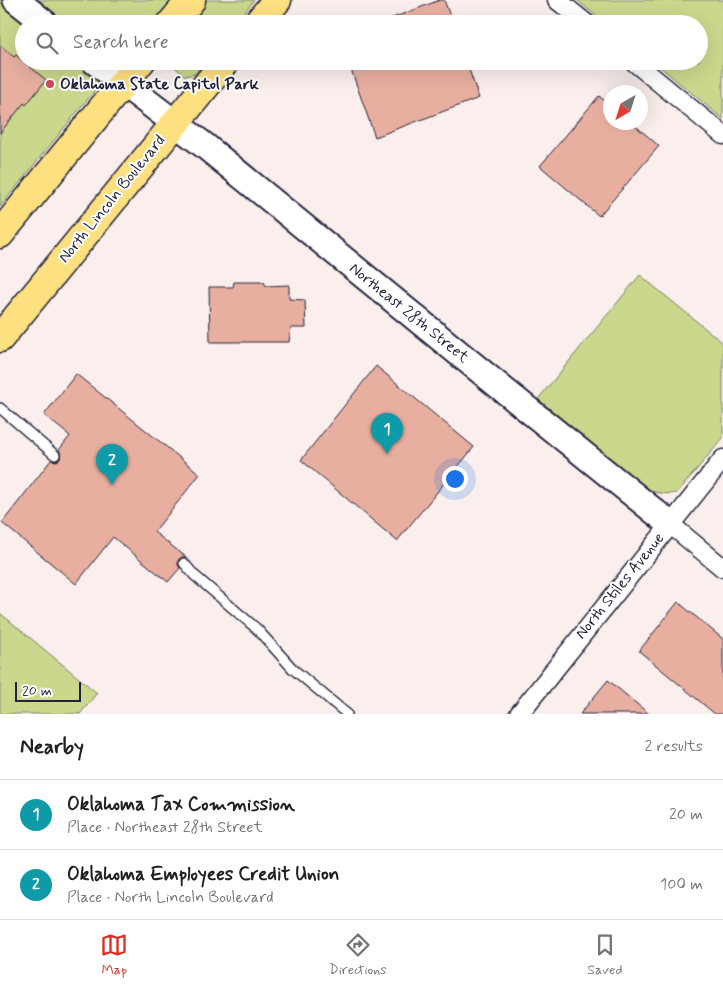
<!DOCTYPE html>
<html lang="en">
<head>
<meta charset="utf-8">
<style>
  :root { --surface:#fff; --page:#f2f2f2; --text:#202124; --muted:#757577; --line:#e0e0e0; --accent:#d93025 }
  body { margin:0; font-family:Mynerve,sans-serif; background:var(--page); color:var(--text) }
  .compass { position:absolute; left:603px; top:85px; width:45px; height:45px; border-radius:50%; background:var(--surface); box-shadow:0 5px 20px #0002; rotate:219deg }
  .scale { position:absolute; left:15px; bottom:12px; width:66px; box-sizing:border-box; padding-left:5px; border:2px solid #22223b; border-top:0; font-size:14px; line-height:18px; white-space:nowrap; color:#22223b; -webkit-text-stroke:4px #fff; paint-order:stroke }
  .you { position:absolute; left:454px; top:478px; width:18px; height:18px; margin:-12px; border:4px solid #fff; border-radius:50%; background:#1a73e8; box-shadow:0 0 0 8px #1a73e833 }
  .badge { display:grid; place-items:center; width:32px; height:32px; border-radius:50%; background:var(--accent); color:#fff; font-size:16px; font-weight:700 }
  .pin { position:absolute; translate:-50% -41px; filter:drop-shadow(0 1px 2px #0008) }
  .pin::after { content:''; position:absolute; top:26px; width:18px; height:15px; background:inherit; clip-path:polygon(0 0,100% 0,50% 100%) }
  .list { margin:0; padding:0; list-style:none }
  h2 { display:flex; justify-content:space-between; align-items:center; height:65px; margin:0; padding:0 20px; font-size:21px }
  h2 small { font-size:16px; font-weight:400; color:var(--muted) }
  .list li { display:grid; grid-template-columns:32px 1fr auto; gap:15px; align-items:center; box-sizing:border-box; height:70px; padding:0 20px; border-top:1px solid var(--line) }
  .list b { display:block; font-size:19px; white-space:nowrap }
  .list p { margin:0; font-size:16px; white-space:nowrap; color:var(--muted) }
  .list em { font-size:16px; font-style:normal; color:var(--muted) }
  .icon { flex:none; width:28px; height:28px; fill:none; stroke:currentColor; stroke-width:2; stroke-linecap:round; stroke-linejoin:round }
  .map { position:relative; flex:none; width:723px; height:714px; overflow:hidden }
  .search { position:absolute; background:var(--surface); box-shadow:0 5px 20px #0002; left:15px; right:15px; top:15px; height:55px; display:flex; align-items:center; gap:12px; box-sizing:border-box; padding:0 18px; border-radius:28px; color:var(--muted); font-size:19px }
  .sheet { height:205px; background:var(--surface) }
  nav { display:flex; justify-content:space-around; align-items:center; box-sizing:border-box; height:70px; border-top:1px solid var(--line); background:var(--surface); font-size:14px; color:var(--muted) }
  nav a { display:grid; justify-items:center; gap:2px }
  nav .on { color:var(--accent) }
  .map>svg:first-child { display:block }
  .green { fill:#c9d88c; stroke:#767d64 }
  .building { fill:#e8afa1; stroke:#22223b }
  .lines { fill:none; stroke-linecap:round; stroke-linejoin:round }
  .lane-casing { stroke:#22223b; stroke-width:12 }
  .street-casing { stroke:#22223b; stroke-width:21 }
  .secondary-casing { stroke:#22223b; stroke-width:29 }
  .primary-casing { stroke:#22223b; stroke-width:31 }
  .lane { stroke:#fff; stroke-width:9 }
  .street { stroke:#fff; stroke-width:18 }
  .secondary { stroke:#fff; stroke-width:25 }
  .primary { stroke:#fde080; stroke-width:28 }
  .poi-dot { fill:#d1495b; stroke:#fff; stroke-width:2 }
  .labels { text-anchor:middle; dominant-baseline:central; stroke-width:4; stroke-linejoin:round; paint-order:stroke }
  .poi-label { font-size:16px; font-weight:bold; fill:#22223b; stroke:#fff; text-anchor:start }
  .street-label { font-size:16px; fill:#22223b; stroke:#fff }
</style>
</head>
<body>
<div class="map">
<svg width="723" height="714" viewBox="0 0 723 714">
  <rect width="100%" height="100%" fill="#faefec"/>
  <filter id="ink" filterUnits="userSpaceOnUse"><feTurbulence type="fractalNoise" baseFrequency=".02" numOctaves="2"/><feDisplacementMap in="SourceGraphic" scale="10" xChannelSelector="R" yChannelSelector="G"/><feConvolveMatrix kernelMatrix="1 2 1 2 8 2 1 2 1" color-interpolation-filters="sRGB"/></filter>
  <g filter="url(#ink)">
    <g class="green">
      <path d="M 0,0 L 254,0 L 235,24 L 24,24 L 24,61 L 120,61 L 81,107 L 0,207 Z"/>
      <path d="M 577,0 L 723,0 L 723,119 L 653,61 L 699,61 L 699,24 L 606,24 Z"/>
      <path d="M 168,61 L 205,61 L 195,74 L 185,76 Z"/>
      <path d="M 640,275 L 723,343 L 723,438 L 677,493 C 665,495 656,493 645,488 L 538,399 Z"/>
      <path d="M 0,613 L 97,693 L 80,714 L 0,714 Z"/>
    </g>
    <g class="building">
      <path d="M 440,0 L 444,0 L 453,24 L 382,24 L 382,22 Z"/>
      <path d="M 0,45 L 14,57 L 16,55 L 46,80 L 26,105 L 24,103 L 0,133 Z"/>
      <path d="M 348,61 L 466,61 L 479,98 L 375,137 Z"/>
      <path d="M 599,96 L 610,105 L 610,122 L 631,122 L 659,146 L 599,216 L 540,166 Z"/>
      <path d="M 234,282 L 264,282 L 266,286 L 289,285 L 289,299 L 305,300 L 306,328 L 291,328 L 289,342 L 210,342 L 209,287 L 233,287 Z"/>
      <path d="M 376,366 L 474,447 L 397,541 L 301,460 Z"/>
      <path d="M 76,374 L 200,474 L 154,532 L 186,557 L 182,557 L 178,560 L 178,565 L 180,568 L 168,582 L 113,537 L 76,584 L 2,523 L 51,460 L 57,461 L 60,459 L 61,453 L 59,450 L 70,436 L 44,415 Z"/>
      <path d="M 678,602 L 723,639 L 723,714 L 715,714 L 639,651 Z"/>
      <path d="M 608,680 L 649,714 L 580,714 Z"/>
    </g>
    <g class="lines">
      <defs>
        <g id="lane">
          <path d="M 0,408 L 55,455"/>
          <path d="M 184,563 L 194,575 L 257,629 L 293,669 L 347,714"/>
        </g>
        <g id="street">
          <path d="M 557,0 L 587,24"/>
          <path d="M 633,61 L 723,135"/>
          <path d="M 670,524 L 723,568"/>
          <path d="M 519,714 L 723,459"/>
        </g>
        <g id="secondary">
          <path d="M 16,0 L 46,24"/>
          <path d="M 94,61 L 205,146 L 505,391 L 670,524"/>
        </g>
        <g id="primary">
          <path d="M 171,24 L 191,0"/>
          <path d="M 257,24 L 277,0"/>
          <path d="M 0,234 L 141,61"/>
          <path d="M 0,338 L 226,61"/>
        </g>
      </defs>
      <use href="#lane" class="lane-casing"/>
      <use href="#street" class="street-casing"/>
      <use href="#secondary" class="secondary-casing"/>
      <use href="#primary" class="primary-casing"/>
      <use href="#lane" class="lane"/>
      <use href="#street" class="street"/>
      <use href="#secondary" class="secondary"/>
      <use href="#primary" class="primary"/>
    </g>
  </g>
  <circle class="poi-dot" cx="50" cy="84" r="5"/>
  <g class="labels">
    <g class="poi-label">
      <text x="60" y="84">Oklahoma State Capitol Park</text>
    </g>
    <g class="street-label">
      <text transform="translate(112 199) rotate(-51)">North Lincoln Boulevard</text>
      <text transform="translate(409 313) rotate(39)">Northeast 28th Street</text>
      <text transform="translate(620 586) rotate(-51)">North Stiles Avenue</text>
    </g>
  </g>
</svg>
<svg class="compass" viewBox="-18 -18 36 36"><path d="M0-13l5 13h-10z" fill="#e53935"/><path d="M0 13l5-13h-10z" fill="#757577"/></svg>
<div class="scale">20 m</div>
<div class="you"></div>
<div class="pin badge" style="left:387px;top:454px;background:#0f9aa8">1</div>
<div class="pin badge" style="left:112px;top:485px;background:#0f9aa8">2</div>
<div class="search"><svg class="icon" aria-label="search" viewBox="0 0 24 24"><circle cx="10" cy="10" r="6"/><path d="M15 15l6 6"/></svg>Search here</div>
</div>
<section class="sheet">
<h2>Nearby<small>2 results</small></h2>
<ul class="list">
<li><span class="badge" style="background:#0f9aa8">1</span><div><b>Oklahoma Tax Commission</b><p>Place · Northeast 28th Street</p></div><em>20 m</em></li>
<li><span class="badge" style="background:#0f9aa8">2</span><div><b>Oklahoma Employees Credit Union</b><p>Place · North Lincoln Boulevard</p></div><em>100 m</em></li>
</ul>
</section>
<nav>
<a class="on"><svg class="icon" aria-label="map" viewBox="0 0 24 24"><path d="M3 6l6-2 6 2 6-2v14l-6 2-6-2-6 2zM9 4v14M15 6v14"/></svg>Map</a>
<a><svg class="icon" aria-label="directions" viewBox="0 0 24 24"><path d="M12 3l9 9-9 9-9-9zM9 14v-3h6M13 9l2 2-2 2"/></svg>Directions</a>
<a><svg class="icon" aria-label="saved" viewBox="0 0 24 24"><path d="M7 4h10v16l-5-4-5 4z"/></svg>Saved</a>
</nav>
</body>
</html>
